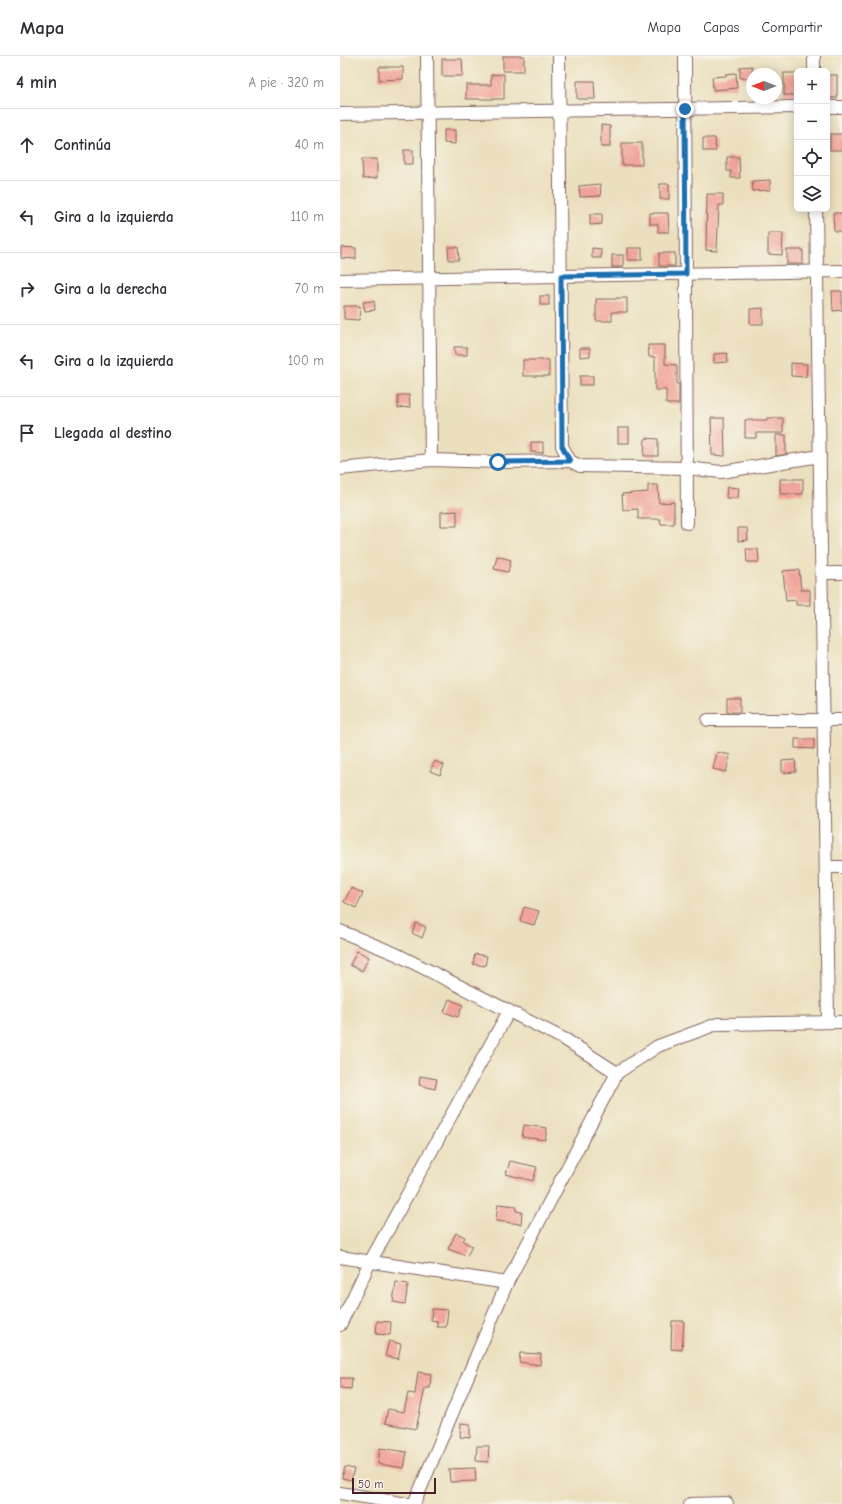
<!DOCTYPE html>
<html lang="es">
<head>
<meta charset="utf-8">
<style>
  :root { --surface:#fff; --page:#f7f7f7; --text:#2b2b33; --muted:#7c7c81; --line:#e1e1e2 }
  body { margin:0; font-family:"Comic Neue",sans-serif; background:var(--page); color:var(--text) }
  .controls { position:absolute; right:12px; top:12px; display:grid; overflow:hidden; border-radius:6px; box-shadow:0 2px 10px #0003 }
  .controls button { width:36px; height:36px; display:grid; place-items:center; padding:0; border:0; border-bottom:1px solid var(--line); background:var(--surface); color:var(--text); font:20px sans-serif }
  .compass { position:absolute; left:406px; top:12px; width:36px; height:36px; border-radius:50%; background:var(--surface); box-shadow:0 2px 10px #0003; rotate:270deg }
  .scale { position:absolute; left:12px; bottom:10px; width:84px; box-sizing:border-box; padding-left:4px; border:2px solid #4a1f2b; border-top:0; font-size:11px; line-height:14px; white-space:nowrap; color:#4a1f2b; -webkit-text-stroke:3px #f7f3e8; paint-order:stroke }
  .stop { position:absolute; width:12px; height:12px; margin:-9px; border:3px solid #1f6fb2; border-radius:50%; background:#fff }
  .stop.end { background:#1f6fb2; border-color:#fff; box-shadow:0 1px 4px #0008 }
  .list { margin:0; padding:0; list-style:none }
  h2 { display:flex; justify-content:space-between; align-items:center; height:52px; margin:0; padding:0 16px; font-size:17px }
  h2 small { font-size:13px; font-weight:400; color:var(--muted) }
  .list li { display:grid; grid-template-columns:26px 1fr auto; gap:12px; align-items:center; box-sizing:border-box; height:72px; padding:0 16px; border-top:1px solid var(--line) }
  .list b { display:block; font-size:15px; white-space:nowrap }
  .list em { font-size:13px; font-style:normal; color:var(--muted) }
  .icon { flex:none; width:22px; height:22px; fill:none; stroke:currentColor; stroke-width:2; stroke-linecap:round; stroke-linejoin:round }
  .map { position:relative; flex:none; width:502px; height:1448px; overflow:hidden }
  header { display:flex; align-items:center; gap:24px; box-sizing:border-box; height:56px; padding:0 20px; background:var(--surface); border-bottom:1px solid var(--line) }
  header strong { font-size:19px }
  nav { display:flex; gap:22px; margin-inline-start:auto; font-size:14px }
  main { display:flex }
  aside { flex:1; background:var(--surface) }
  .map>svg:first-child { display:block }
  .building { fill:url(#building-back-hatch) }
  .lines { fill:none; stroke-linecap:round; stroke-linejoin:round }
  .street-casing { stroke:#82635e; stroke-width:14 }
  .street { stroke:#fff; stroke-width:12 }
  .route { stroke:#1f6fb2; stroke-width:5 }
</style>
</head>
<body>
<header>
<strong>Mapa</strong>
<nav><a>Mapa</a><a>Capas</a><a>Compartir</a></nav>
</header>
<main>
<aside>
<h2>4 min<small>A pie · 320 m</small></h2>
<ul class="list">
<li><svg class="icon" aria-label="ahead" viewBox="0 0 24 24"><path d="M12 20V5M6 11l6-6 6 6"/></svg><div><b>Continúa</b></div><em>40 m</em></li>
<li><svg class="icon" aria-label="left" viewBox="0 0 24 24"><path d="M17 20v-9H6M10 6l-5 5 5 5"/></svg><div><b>Gira a la izquierda</b></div><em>110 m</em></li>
<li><svg class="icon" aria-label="right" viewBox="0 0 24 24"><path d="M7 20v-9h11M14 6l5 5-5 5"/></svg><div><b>Gira a la derecha</b></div><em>70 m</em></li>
<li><svg class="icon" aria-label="left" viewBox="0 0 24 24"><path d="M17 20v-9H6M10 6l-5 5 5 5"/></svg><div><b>Gira a la izquierda</b></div><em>100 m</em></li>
<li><svg class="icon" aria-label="arrive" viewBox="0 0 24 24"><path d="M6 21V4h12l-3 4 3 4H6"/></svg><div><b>Llegada al destino</b></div></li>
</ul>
</aside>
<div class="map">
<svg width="502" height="1448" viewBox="0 0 502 1448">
  <defs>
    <pattern id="building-back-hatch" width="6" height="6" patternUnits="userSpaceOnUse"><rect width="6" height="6" fill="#f6a79b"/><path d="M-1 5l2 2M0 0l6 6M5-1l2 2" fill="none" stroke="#d48f86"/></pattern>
  </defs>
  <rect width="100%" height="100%" fill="#f7f3e8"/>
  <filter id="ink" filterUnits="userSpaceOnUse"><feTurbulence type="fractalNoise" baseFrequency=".025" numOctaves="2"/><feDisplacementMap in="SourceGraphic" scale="8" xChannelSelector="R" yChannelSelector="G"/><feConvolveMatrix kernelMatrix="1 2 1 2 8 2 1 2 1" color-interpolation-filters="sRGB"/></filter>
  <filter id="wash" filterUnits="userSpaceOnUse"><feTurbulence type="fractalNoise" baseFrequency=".012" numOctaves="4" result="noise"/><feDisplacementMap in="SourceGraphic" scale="16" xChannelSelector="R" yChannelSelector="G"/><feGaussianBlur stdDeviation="0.9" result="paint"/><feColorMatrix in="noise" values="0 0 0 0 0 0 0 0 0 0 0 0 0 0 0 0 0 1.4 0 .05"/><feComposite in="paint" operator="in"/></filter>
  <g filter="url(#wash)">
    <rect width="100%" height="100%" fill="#ebe0be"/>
    <g id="blocks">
      <g class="building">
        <rect x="163" y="0" width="21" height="15"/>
        <path d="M 102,3 L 122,3 L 123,20 L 102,20 Z"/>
        <path d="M 412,10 L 412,22 L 400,22 L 400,11 Z"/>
        <path d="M 39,11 L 63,11 L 63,23 L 39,24 Z"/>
        <path d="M 396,17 L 397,32 L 373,34 L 372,21 L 386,20 L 386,18 Z"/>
        <rect x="444" y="17" width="13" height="22"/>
        <path d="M 164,18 L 164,43 L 126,43 L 126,29 L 151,29 L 151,19 Z"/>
        <rect x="487" y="19" width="10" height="23"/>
        <path d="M 237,25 L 254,25 L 255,43 L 237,43 Z"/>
        <path d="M 261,69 L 270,70 L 270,91 L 261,91 Z"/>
        <path d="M 104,74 L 115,74 L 115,88 L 104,87 Z"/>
        <rect x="490" y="78" width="12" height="16"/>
        <path d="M 363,82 L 375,82 L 376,95 L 363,95 Z"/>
        <rect x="282" y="87" width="20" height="22"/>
        <rect x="64" y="94" width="9" height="14"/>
        <path d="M 387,101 L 399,101 L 400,122 L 391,122 L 391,115 L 387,115 Z"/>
        <path d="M 22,103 L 37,103 L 37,122 L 23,123 Z"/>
        <path d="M 430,124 L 430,134 L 413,135 L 412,125 Z"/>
        <path d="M 260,128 L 261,140 L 240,141 L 239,130 Z"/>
        <rect x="320" y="128" width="9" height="15"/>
        <path d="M 367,138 L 383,138 L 383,149 L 379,149 L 377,195 L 366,194 Z"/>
        <path d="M 310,157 L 328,157 L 329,176 L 318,176 L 318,168 L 310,168 Z"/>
        <path d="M 493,157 L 502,157 L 502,175 L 494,175 Z"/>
        <path d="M 250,158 L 262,158 L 262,168 L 250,169 Z"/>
        <path d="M 428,177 L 443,177 L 442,199 L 428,198 Z"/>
        <path d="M 1,191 L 16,192 L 16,203 L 1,202 Z"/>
        <path d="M 108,191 L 118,191 L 119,204 L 109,204 Z"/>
        <path d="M 252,192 L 261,193 L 261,202 L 252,202 Z"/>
        <rect x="288" y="192" width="14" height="12"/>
        <rect x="447" y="194" width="16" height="14"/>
        <rect x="319" y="197" width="16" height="13"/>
        <rect x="272" y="199" width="11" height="12"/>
        <path d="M 492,235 L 502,235 L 502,254 L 493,255 Z"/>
        <rect x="200" y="240" width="9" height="9"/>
        <path d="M 276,242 L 287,242 L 287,256 L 272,256 L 272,265 L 256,265 L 256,243 L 276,243 Z"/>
        <path d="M 34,245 L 35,254 L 25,255 L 23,246 Z"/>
        <path d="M 4,250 L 20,250 L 19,264 L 4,263 Z"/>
        <path d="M 423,252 L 423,268 L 410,268 L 410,253 Z"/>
        <path d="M 308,289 L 325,289 L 325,308 L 337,309 L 337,328 L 339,328 L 339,348 L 326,348 L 326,334 L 315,334 L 315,301 L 309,301 Z"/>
        <path d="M 114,291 L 127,291 L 127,299 L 115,299 Z"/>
        <path d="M 240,292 L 250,292 L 250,300 L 240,301 Z"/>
        <path d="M 387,297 L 388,306 L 374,307 L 374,298 Z"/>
        <rect x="183" y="304" width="26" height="16"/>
        <path d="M 451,307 L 467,308 L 466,321 L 451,320 Z"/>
        <rect x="240" y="320" width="13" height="9"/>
        <path d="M 58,339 L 69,339 L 70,351 L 58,352 Z"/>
        <path d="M 371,362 L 384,362 L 385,400 L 372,399 Z"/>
        <path d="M 427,362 L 443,362 L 443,377 L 416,377 L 416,382 L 405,382 L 405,364 L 427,364 Z"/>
        <rect x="278" y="372" width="11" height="15"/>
        <path d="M 436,379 L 446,379 L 446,398 L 436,400 Z"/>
        <path d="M 305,382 L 318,383 L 318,400 L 304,400 Z"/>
        <path d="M 191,386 L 203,386 L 203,397 L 191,396 Z"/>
        <rect x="440" y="423" width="23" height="15"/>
        <path d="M 308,429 L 318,429 L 319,447 L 334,446 L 334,468 L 321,468 L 320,463 L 298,463 L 298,453 L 283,454 L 282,438 L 308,436 Z"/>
        <path d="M 387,431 L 399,432 L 398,442 L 386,442 Z"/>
        <path d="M 117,455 L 117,470 L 101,470 L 101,456 Z"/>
        <path d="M 398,472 L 407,472 L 408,484 L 398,485 Z"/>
        <path d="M 406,493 L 418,493 L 419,506 L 407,506 Z"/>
        <path d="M 157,500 L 171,504 L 168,516 L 154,513 Z"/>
        <path d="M 454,514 L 459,514 L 461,534 L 470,534 L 470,549 L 456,549 L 456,544 L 446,545 L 443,515 Z"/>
        <rect x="387" y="642" width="13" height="14"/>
        <path d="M 455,683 L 474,683 L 474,693 L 455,692 Z"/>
        <path d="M 377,696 L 390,699 L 386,716 L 373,713 Z"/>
        <path d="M 455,704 L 456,716 L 442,717 L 442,705 Z"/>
        <path d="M 95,705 L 104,709 L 100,719 L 90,715 Z"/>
        <path d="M 11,832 L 23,837 L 16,852 L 4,846 Z"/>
        <path d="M 184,851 L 199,855 L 194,869 L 180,865 Z"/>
        <path d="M 76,867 L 86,871 L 82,882 L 72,877 Z"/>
        <path d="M 17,895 L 29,901 L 22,915 L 10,909 Z"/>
        <path d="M 135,898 L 147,900 L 145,910 L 133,908 Z"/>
        <path d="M 109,943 L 123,949 L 118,961 L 104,956 Z"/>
        <path d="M 80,1020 L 97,1023 L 95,1033 L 79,1029 Z"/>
        <path d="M 184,1069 L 207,1072 L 205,1084 L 182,1081 Z"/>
        <path d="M 170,1105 L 197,1111 L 193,1125 L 166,1118 Z"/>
        <path d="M 158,1148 L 176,1150 L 176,1155 L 182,1156 L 181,1168 L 156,1165 Z"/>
        <path d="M 116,1177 L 125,1181 L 123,1185 L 132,1190 L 127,1200 L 108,1193 Z"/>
        <path d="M 56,1226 L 68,1228 L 65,1248 L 53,1246 Z"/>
        <path d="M 92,1253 L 108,1254 L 106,1271 L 97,1271 L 97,1265 L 91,1264 Z"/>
        <path d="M 37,1265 L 51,1266 L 50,1279 L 36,1278 Z"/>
        <path d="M 332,1265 L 344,1265 L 342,1294 L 331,1293 Z"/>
        <path d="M 49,1285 L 61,1288 L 58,1303 L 45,1300 Z"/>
        <path d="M 180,1297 L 201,1298 L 200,1309 L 179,1306 Z"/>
        <path d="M 78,1316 L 91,1318 L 90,1332 L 85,1332 L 76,1373 L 45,1367 L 48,1353 L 64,1356 L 68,1337 L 75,1338 Z"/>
        <path d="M 0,1322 L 12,1322 L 11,1333 L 0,1332 Z"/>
        <path d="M 121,1367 L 130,1368 L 130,1382 L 120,1381 Z"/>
        <path d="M 137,1390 L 149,1390 L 148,1406 L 136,1405 Z"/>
        <path d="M 40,1392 L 67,1396 L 64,1412 L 38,1408 Z"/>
        <path d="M 5,1411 L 14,1413 L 11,1424 L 2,1422 Z"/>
        <path d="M 135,1412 L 136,1425 L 110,1426 L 109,1413 Z"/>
      </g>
    </g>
  </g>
  <g filter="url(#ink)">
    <use href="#blocks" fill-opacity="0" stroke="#82635e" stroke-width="1"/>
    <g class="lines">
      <defs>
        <g id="street">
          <path d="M 87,0 L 91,404"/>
          <path d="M 219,0 L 222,390 L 230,405 L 240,410 L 347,412 L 381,416 L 480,400"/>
          <path d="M 345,0 L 347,467"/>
          <path d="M 474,0 L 474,15"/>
          <path d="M 487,51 L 502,51"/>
          <path d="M 0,58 L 457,51"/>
          <path d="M 476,153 L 488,966"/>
          <path d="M 0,224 L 502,215"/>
          <path d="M 0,413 L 91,404 L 158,406 L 230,405"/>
          <path d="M 482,517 L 502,517"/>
          <path d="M 368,664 L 502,664"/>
          <path d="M 486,811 L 502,811"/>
          <path d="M 0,875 L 56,898 L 226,984 L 277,1017"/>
          <path d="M 0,1201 L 167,1227"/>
          <path d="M 0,1269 L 30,1206 L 169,955"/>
          <path d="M 0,1437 L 67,1448"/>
          <path d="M 74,1448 L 167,1227 L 277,1017 L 318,990 L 377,968 L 502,966"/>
          <path d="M 350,1448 L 387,1447"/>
        </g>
      </defs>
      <use href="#street" class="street-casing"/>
      <use href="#street" class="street"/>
    </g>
  </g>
  <g class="lines" filter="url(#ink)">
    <path class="route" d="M 158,406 L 230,405 L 222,390 L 221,220 L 346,218 L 345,53"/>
  </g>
</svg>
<div class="controls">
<button>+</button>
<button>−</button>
<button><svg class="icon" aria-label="locate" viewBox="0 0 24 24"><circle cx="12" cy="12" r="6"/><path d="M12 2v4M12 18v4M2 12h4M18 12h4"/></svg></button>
<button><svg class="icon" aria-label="layers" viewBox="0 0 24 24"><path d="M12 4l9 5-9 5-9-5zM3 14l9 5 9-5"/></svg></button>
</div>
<svg class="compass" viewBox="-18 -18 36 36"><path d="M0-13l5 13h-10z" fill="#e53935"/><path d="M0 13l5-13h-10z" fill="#7c7c81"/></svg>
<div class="scale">50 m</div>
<div class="stop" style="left:158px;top:406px"></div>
<div class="stop end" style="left:345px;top:53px"></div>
</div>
</main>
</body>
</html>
